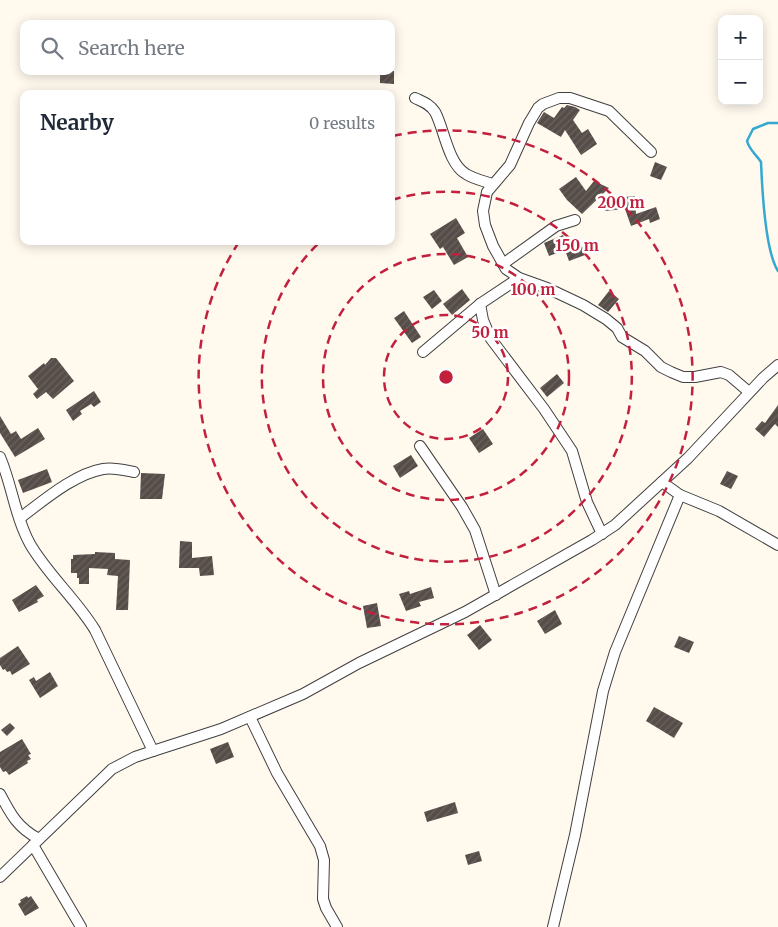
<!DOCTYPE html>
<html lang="en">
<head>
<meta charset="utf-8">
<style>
  :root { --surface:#fff; --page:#f2f2f3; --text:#1f2937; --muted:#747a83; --line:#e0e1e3 }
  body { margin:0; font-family:Merriweather,serif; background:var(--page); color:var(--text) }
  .controls { position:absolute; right:15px; top:15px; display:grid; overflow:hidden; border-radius:10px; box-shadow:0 2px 12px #0003 }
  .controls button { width:45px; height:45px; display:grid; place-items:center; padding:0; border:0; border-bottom:1px solid var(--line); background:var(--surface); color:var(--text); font:25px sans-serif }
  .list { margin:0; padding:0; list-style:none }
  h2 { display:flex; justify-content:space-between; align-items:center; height:65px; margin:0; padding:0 20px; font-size:21px }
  h2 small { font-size:16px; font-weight:400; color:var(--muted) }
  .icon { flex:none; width:28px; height:28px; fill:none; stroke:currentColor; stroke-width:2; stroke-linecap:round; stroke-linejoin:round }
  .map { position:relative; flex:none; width:778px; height:927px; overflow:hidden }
  .search { position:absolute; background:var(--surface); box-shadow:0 2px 12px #0003; left:20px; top:20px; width:375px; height:55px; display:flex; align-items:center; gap:12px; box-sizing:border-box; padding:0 18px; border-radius:10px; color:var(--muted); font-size:19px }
  .panel { position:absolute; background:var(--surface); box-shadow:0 2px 12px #0003; left:20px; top:90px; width:375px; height:155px; border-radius:10px }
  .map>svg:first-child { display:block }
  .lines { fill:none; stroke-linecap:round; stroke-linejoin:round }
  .stream { stroke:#35a8d2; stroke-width:2.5 }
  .building { fill:url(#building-hatch) }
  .minor-casing { stroke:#404040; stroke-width:12 }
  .minor { stroke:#fff; stroke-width:10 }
  .ring { fill:none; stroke:#c2213e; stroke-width:2.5; stroke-dasharray:9 6 }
  .centre { fill:#c2213e; stroke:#fff; stroke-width:2.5 }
  .ring-label { font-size:15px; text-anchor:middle; font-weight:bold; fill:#c2213e; stroke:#fff; stroke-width:5; stroke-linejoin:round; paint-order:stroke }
</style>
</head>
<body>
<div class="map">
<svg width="778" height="927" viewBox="0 0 778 927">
  <defs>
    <pattern id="building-hatch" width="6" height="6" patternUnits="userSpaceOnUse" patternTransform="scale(1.25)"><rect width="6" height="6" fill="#564d49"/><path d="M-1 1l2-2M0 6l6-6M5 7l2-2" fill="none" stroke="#69625f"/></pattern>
  </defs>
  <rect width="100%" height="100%" fill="#fff9ee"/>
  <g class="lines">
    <path class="stream" d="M 778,123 L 768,123 L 753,129 L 747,141 C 750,151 756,154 761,162 C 762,187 765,251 778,271"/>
  </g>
  <g class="building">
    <path d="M 380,71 L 394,71 L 394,84 L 380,83 Z"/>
    <path d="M 567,105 L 575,107 L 580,110 L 573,120 L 582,133 L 588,129 L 597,144 L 581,155 L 565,130 L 561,137 L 537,123 L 544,112 L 554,118 L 562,107 L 564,108 Z"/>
    <path d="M 655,162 L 667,167 L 661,180 L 650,176 Z"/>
    <path d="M 576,177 L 586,191 L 594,181 L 609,188 L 582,214 L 567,200 L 559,189 Z"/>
    <path d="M 635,196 L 636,214 L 656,207 L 660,219 L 650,223 L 649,219 L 631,226 L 625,209 L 605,211 L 604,199 Z"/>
    <path d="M 456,218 L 465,233 L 457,238 L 468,257 L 454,265 L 443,247 L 440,249 L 430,234 Z"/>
    <path d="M 563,235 L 567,243 L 579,238 L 585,255 L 569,261 L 565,250 L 549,256 L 544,243 Z"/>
    <path d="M 462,289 L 470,300 L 452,315 L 443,304 Z"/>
    <path d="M 434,290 L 442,301 L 432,309 L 423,297 Z"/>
    <path d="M 609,291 L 619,299 L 608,312 L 598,305 Z"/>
    <path d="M 404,311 L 421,337 L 412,343 L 394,318 Z"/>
    <path d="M 51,358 L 56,358 L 74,381 L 53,399 L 46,392 L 37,399 L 33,394 L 38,389 L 28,376 L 44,363 L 45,365 Z"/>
    <path d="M 557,374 L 564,383 L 547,397 L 540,388 Z"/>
    <path d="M 94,391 L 101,402 L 94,407 L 91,404 L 80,411 L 82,414 L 73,421 L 66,410 Z"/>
    <path d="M 778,405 L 778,427 L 775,424 L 764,437 L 755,429 L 762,421 L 765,423 Z"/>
    <path d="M 0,416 L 11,434 L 16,431 L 21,439 L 38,428 L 45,439 L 15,457 L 0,433 Z"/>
    <path d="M 483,429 L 493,444 L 479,453 L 469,438 Z"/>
    <path d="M 411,455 L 418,466 L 400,478 L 393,466 Z"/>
    <path d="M 47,469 L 52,482 L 23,493 L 18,480 Z"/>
    <path d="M 727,471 L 738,476 L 731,489 L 720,484 Z"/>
    <path d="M 141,473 L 165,474 L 162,499 L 140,499 Z"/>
    <path d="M 180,541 L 192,542 L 192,558 L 212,556 L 214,575 L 200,576 L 199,568 L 179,568 Z"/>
    <path d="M 95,552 L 115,553 L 115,559 L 130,560 L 128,610 L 116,610 L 118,576 L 107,575 L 108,569 L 89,568 L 89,584 L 79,584 L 79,578 L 77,578 L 77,573 L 71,573 L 71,559 L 73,559 L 73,555 L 95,554 Z"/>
    <path d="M 36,585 L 44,596 L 37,600 L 38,602 L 19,612 L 12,600 Z"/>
    <path d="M 431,587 L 434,598 L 419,602 L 421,606 L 406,611 L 399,594 L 409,591 L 410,594 Z"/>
    <path d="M 377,603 L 381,626 L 367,628 L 363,606 Z"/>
    <path d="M 555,610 L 562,624 L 545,634 L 537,621 Z"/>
    <path d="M 480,625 L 492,640 L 479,650 L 467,635 Z"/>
    <path d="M 679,636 L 694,642 L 689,653 L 674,647 Z"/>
    <path d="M 18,646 L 30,664 L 12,675 L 10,671 L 7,672 L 5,669 L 3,670 L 0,665 L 0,658 Z"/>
    <path d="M 50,672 L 58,686 L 40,698 L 29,680 L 34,677 L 36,681 Z"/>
    <path d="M 654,707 L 683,723 L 674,738 L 646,721 Z"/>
    <path d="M 10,723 L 15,728 L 7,736 L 1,730 Z"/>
    <path d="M 22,739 L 31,754 L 28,755 L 31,759 L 27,761 L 28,763 L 9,775 L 6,771 L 3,772 L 0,767 L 0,752 Z"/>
    <path d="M 228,742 L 234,757 L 216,764 L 210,749 Z"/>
    <path d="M 455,802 L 458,813 L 427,822 L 424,812 Z"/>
    <path d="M 479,851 L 482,861 L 468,865 L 465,855 Z"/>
    <path d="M 27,896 L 28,898 L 31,896 L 39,908 L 25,916 L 18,904 L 21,902 L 20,900 Z"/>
  </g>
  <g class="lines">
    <defs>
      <g id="minor">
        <path d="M 415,98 C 423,102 430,104 435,112 C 444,128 448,164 466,174 C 474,179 484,181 492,184"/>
        <path d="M 651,152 L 609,111 L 570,98 L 559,98 L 543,104 L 538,108 L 529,123 L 510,165 L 487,192 L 483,211 L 485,225 L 493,246 L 506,269 L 519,278 L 547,288 L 583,305 L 606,319 L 617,328 L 622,337 L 645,351 L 661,367 L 671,372 L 683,377 L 695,377 L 721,372 L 729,375 L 749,392"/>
        <path d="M 503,264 L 556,226 L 575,220"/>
        <path d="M 480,304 L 483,320 L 491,339 L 544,409 L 572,451 L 587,502 L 602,534"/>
        <path d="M 423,352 L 480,304 L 519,278"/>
        <path d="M 420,446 L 462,507 L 475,530 L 496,595"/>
        <path d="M 0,457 C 12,485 15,517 30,544 C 48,575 76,599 95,630 L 153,751"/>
        <path d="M 662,482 L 680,495 L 719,511 L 778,545"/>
        <path d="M 20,518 C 43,501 74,474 103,469 C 113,467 124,470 134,472"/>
        <path d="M 250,717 L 277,773 L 320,846 L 324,860 L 323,899 L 326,908 L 337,927"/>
        <path d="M 0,794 C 11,815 18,828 39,839"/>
        <path d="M 33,845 L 81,927"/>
        <path d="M 0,877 L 112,769 L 135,757 L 153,751 L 221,729 L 303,694 L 359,663 L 465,612 L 592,540 L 615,525 L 688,458 L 763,378 L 778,365"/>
        <path d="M 553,927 L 575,835 L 603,691 L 615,652 L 680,495"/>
      </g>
    </defs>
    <use href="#minor" class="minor-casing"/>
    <use href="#minor" class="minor"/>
  </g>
  <g class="ring">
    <circle cx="446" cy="377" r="62"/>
    <circle cx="446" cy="377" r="123"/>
    <path d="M392 200A185 185 0 1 1 320 242"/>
    <path d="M393 136A247 247 0 1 1 239 242"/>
  </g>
  <circle cx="446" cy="377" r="8" class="centre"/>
  <g class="ring-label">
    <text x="621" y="208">200 m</text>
    <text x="577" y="251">150 m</text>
    <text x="533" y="295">100 m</text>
    <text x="490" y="338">50 m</text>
  </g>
</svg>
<div class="controls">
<button>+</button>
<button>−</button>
</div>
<div class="search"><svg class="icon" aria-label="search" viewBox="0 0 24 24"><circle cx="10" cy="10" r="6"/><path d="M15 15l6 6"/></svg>Search here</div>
<section class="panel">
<h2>Nearby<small>0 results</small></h2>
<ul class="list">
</ul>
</section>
</div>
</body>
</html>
